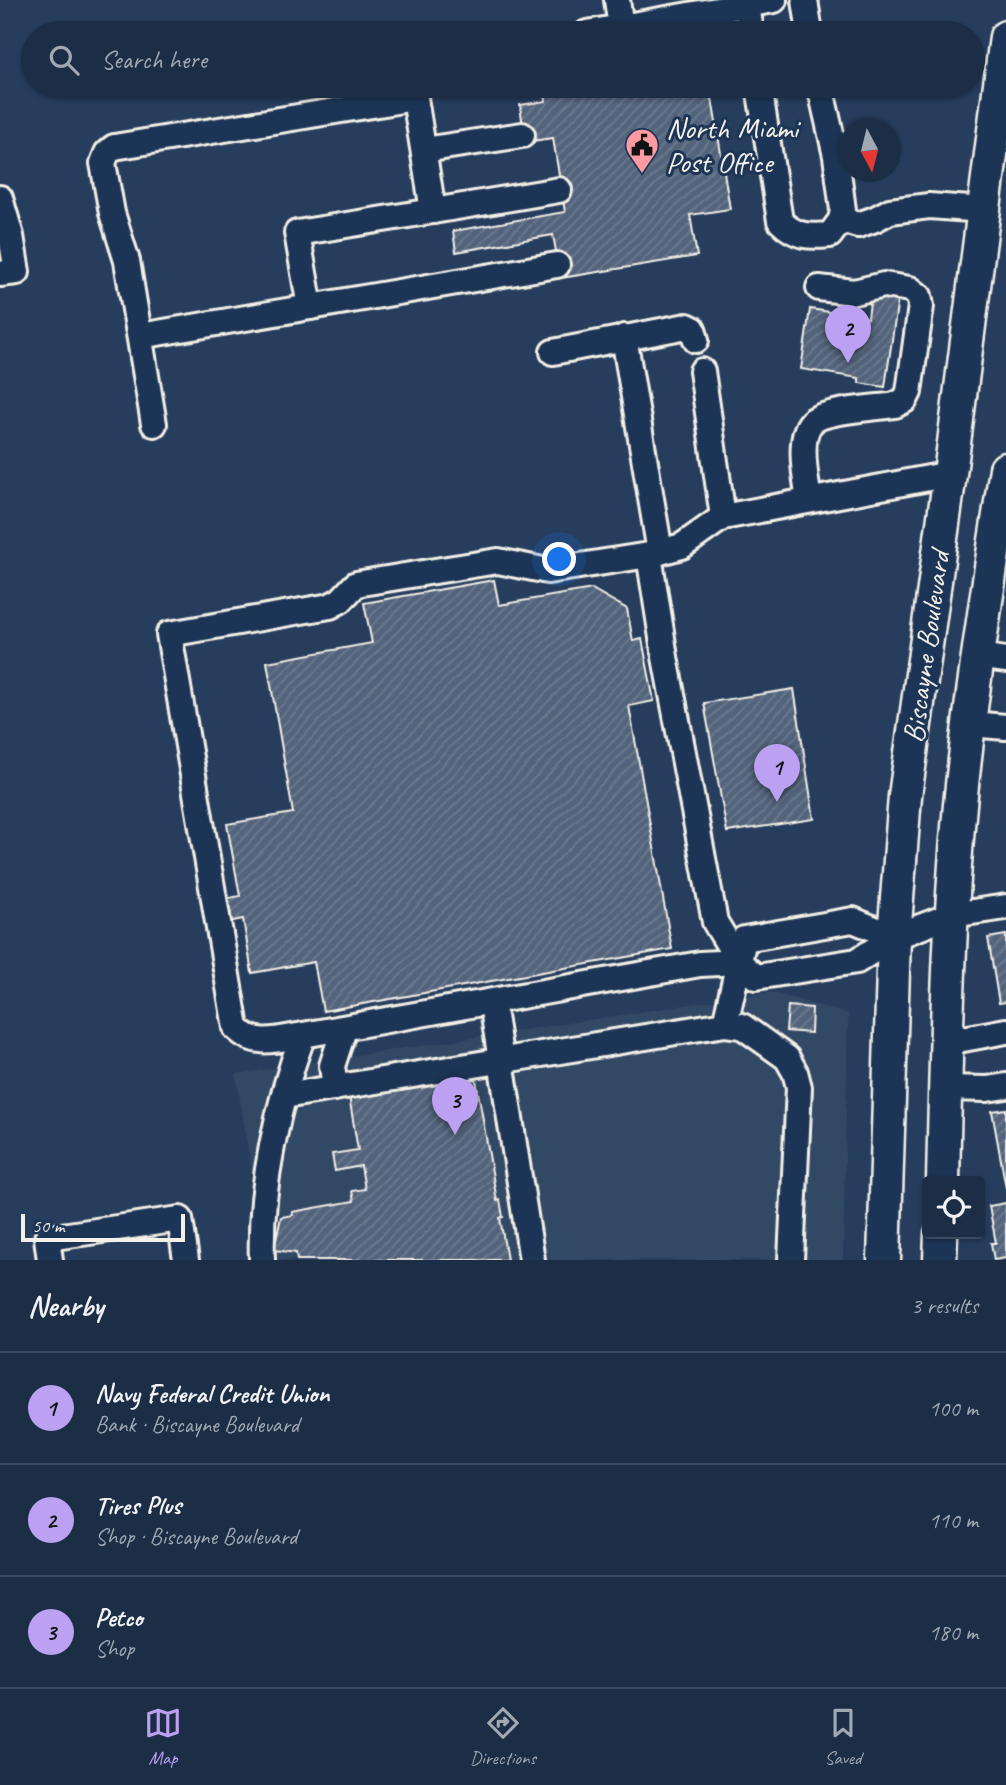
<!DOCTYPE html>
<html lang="en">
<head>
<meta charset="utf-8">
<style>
  :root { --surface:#1c2e46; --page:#293a51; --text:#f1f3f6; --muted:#a0a8b3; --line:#3a4a5f; --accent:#bca0f2 }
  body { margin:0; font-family:Caveat,sans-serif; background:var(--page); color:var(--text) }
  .controls { position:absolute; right:21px; bottom:21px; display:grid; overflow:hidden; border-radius:7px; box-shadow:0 2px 5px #0004 }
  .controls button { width:63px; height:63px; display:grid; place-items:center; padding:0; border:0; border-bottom:2px solid var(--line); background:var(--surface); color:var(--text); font:35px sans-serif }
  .compass { position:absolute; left:838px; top:119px; width:63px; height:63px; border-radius:50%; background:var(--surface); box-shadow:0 2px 5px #0004; rotate:173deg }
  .scale { position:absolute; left:21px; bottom:18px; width:164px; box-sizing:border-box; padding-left:7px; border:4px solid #f4f1e8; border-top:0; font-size:19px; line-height:24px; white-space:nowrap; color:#f4f1e8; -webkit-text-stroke:5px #1d3557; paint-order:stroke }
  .you { position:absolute; left:560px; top:560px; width:24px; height:24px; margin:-18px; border:5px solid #fff; border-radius:50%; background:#1a73e8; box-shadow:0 0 0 10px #1a73e833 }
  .badge { display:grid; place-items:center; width:46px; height:46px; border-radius:50%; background:var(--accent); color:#111; font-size:23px; font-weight:700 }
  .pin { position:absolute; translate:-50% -58px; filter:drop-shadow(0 2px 4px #0008) }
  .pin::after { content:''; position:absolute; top:37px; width:24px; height:21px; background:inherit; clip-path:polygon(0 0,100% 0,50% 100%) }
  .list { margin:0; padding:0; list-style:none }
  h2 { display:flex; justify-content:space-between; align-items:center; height:91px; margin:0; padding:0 28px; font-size:30px }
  h2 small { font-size:23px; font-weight:400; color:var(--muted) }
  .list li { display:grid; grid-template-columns:46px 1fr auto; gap:21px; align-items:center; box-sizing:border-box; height:112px; padding:0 28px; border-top:2px solid var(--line) }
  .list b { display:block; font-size:26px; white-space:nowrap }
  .list p { margin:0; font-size:23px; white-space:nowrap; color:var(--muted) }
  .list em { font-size:23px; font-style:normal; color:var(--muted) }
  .icon { flex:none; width:38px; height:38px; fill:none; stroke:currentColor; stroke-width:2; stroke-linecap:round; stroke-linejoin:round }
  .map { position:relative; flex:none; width:1006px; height:1260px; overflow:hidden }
  .search { position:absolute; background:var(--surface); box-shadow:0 2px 5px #0004; left:21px; right:21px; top:21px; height:77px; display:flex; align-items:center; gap:18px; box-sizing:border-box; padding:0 24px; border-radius:38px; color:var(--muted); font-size:26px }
  .sheet { height:427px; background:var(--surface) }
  nav { display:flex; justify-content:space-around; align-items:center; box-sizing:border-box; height:98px; border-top:2px solid var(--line); background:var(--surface); font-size:19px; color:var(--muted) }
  nav a { display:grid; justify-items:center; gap:4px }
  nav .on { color:var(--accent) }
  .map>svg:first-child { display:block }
  .built { fill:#334966 }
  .building { fill:url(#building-hatch); stroke:#f4f1e8; stroke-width:2 }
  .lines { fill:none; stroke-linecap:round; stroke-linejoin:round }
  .minor-casing { stroke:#f4f1e8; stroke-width:30 }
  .major-casing { stroke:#f4f1e8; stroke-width:37 }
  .minor { stroke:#1d3557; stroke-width:24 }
  .major { stroke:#1d3557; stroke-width:32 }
  .labels { text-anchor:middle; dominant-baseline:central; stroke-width:6; stroke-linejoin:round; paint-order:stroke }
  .poi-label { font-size:30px; fill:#f4f1e8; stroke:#1d3557; text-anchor:start }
  .street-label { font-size:30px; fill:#f4f1e8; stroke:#1d3557 }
</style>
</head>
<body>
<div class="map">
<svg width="1006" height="1260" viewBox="0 0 1006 1260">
  <defs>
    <pattern id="building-hatch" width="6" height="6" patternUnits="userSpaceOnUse" patternTransform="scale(1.75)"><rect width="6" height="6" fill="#52647b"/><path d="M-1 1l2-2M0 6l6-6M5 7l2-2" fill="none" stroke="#6c7b8e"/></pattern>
  </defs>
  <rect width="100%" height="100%" fill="#263d5d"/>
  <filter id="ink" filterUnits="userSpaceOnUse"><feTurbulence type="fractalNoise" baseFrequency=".0143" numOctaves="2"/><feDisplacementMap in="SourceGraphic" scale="14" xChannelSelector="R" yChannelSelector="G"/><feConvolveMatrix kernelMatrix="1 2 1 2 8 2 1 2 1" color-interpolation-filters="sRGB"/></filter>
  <g filter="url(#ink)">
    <path class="built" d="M 770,992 L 848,1014 L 843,1260 L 266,1260 L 236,1074 Z"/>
    <g class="building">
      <path d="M 585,86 L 710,86 L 730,209 L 690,215 L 697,256 L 561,278 L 553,235 L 456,252 L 453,231 L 565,212 L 553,138 L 525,142 L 520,105 L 546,101 L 545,92 Z"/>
      <path d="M 871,295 L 898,299 L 885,387 L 859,383 L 859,378 L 801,369 L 810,309 L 868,318 Z"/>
      <path d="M 494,580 L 499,605 L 592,589 L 627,609 L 633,641 L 642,639 L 654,701 L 629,706 L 672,949 L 323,1011 L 314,962 L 252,973 L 243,919 L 228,922 L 224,899 L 240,896 L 227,824 L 293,813 L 267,662 L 372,643 L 364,603 Z"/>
      <path d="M 794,689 L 814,819 L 727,832 L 704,703 Z"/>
      <path d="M 1006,935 L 1006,1002 L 999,1003 L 988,938 Z"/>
      <path d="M 788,1006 L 812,1008 L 811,1033 L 786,1031 Z"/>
      <path d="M 475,1074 L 497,1201 L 500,1200 L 503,1217 L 500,1218 L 507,1260 L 297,1260 L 296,1253 L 274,1250 L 281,1217 L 293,1215 L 292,1212 L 354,1201 L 352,1191 L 365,1189 L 361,1166 L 335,1171 L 332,1154 L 358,1150 L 349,1096 Z"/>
      <path d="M 1006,1109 L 1006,1188 L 992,1111 Z"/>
      <path d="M 1006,1203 L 1006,1258 L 994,1260 L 991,1243 L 996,1243 L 989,1206 Z"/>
    </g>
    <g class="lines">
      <defs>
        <g id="minor">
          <path d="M 617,0 L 621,27"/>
          <path d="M 805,0 L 810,33"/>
          <path d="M 747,4 L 751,33"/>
          <path d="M 587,33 L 774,0"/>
          <path d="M 759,86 L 780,221 C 796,237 809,237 830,235 L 841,220 L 843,210 L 836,156 L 820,86"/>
          <path d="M 424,150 L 522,135"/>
          <path d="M 0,198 L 11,236 L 17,272 L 0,274"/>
          <path d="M 433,211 L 559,190"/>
          <path d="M 841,220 L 858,225 L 875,219 L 890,211 L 929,206 L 984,210"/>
          <path d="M 310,307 L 297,233 L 433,211 L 415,98 L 416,86"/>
          <path d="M 140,336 L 557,265"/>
          <path d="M 624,337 L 660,552"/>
          <path d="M 553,352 L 687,326 L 693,329 L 696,340"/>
          <path d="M 702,371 L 723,517"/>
          <path d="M 154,424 L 127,261 L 112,213 L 103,163 L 107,153 L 114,147 L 415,98"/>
          <path d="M 809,500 C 806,481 796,433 814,420 C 828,410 876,408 895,405 L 905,400 L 909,392 L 921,306 L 919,296 L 910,289 L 884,285 L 854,292 L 819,288"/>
          <path d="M 978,656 L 1006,660"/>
          <path d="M 970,724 L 1006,727"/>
          <path d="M 894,937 L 853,920 L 744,939 L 739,962 L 756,977 L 857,961 L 894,937 L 952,915 L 1006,907"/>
          <path d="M 492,1003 L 532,1260"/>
          <path d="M 725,1024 L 739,962 L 715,922 L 665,657 L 649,555 L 682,546 L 723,517 L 950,474"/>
          <path d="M 303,1035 C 278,1039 256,1048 236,1028 L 169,634 L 330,606 L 341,600 L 356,584 L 441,570 L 498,561 L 548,571 L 649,555"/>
          <path d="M 947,1042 L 1006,1031"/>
          <path d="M 335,1088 L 332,1066 L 344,1029"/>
          <path d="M 945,1088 L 987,1089 L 1006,1086"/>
          <path d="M 284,1096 L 725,1024 L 742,1026 L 787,1058 L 795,1072 L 799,1087 L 791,1260"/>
          <path d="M 50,1260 L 47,1238 L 180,1219 L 186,1260"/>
          <path d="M 262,1260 C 259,1190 278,1101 303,1035 L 700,964 L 739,962"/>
        </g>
        <g id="major">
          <path d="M 943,1181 C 946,1056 948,930 960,805 C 971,692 989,581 1006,469"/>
          <path d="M 884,1260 L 894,937 L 905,796 L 950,474 L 1006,37"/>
          <path d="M 940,1260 L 941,1234"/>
        </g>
      </defs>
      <use href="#minor" class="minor-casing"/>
      <use href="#major" class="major-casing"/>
      <use href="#minor" class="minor"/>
      <use href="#major" class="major"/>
    </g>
  </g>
  <defs>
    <symbol id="civic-pin" viewBox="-11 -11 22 30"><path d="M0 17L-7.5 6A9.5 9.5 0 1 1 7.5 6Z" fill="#ff9aa2" stroke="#1d3557"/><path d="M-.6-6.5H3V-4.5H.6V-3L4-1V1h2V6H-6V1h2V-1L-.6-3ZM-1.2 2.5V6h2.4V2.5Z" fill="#111"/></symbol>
  </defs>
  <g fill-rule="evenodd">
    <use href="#civic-pin" x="623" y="126" width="38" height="52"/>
  </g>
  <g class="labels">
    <g class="poi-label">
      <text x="666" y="128">North Miami<tspan x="666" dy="34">Post Office</tspan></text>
    </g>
    <g class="street-label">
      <text transform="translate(926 647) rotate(-82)">Biscayne Boulevard</text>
    </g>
  </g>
</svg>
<div class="controls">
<button><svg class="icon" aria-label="locate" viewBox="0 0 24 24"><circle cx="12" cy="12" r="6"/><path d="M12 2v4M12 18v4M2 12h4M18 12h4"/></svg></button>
</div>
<svg class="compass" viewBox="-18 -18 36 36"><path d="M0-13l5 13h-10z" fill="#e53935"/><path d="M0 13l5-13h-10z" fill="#a0a8b3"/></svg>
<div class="scale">50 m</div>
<div class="you"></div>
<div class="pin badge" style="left:777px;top:802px">1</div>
<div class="pin badge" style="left:848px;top:363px">2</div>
<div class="pin badge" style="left:455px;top:1135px">3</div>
<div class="search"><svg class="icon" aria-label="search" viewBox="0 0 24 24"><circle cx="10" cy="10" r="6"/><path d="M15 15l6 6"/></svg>Search here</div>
</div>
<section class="sheet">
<h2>Nearby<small>3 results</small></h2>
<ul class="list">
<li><span class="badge">1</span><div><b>Navy Federal Credit Union</b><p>Bank · Biscayne Boulevard</p></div><em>100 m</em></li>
<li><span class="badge">2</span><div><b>Tires Plus</b><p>Shop · Biscayne Boulevard</p></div><em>110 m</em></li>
<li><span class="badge">3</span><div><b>Petco</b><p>Shop</p></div><em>180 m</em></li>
</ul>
</section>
<nav>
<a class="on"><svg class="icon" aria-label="map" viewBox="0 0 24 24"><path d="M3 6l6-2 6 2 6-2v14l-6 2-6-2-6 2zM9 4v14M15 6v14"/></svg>Map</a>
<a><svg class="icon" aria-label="directions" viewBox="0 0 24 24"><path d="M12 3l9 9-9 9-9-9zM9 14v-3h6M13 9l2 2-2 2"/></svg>Directions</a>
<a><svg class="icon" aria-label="saved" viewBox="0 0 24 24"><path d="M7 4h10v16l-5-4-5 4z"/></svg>Saved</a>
</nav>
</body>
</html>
